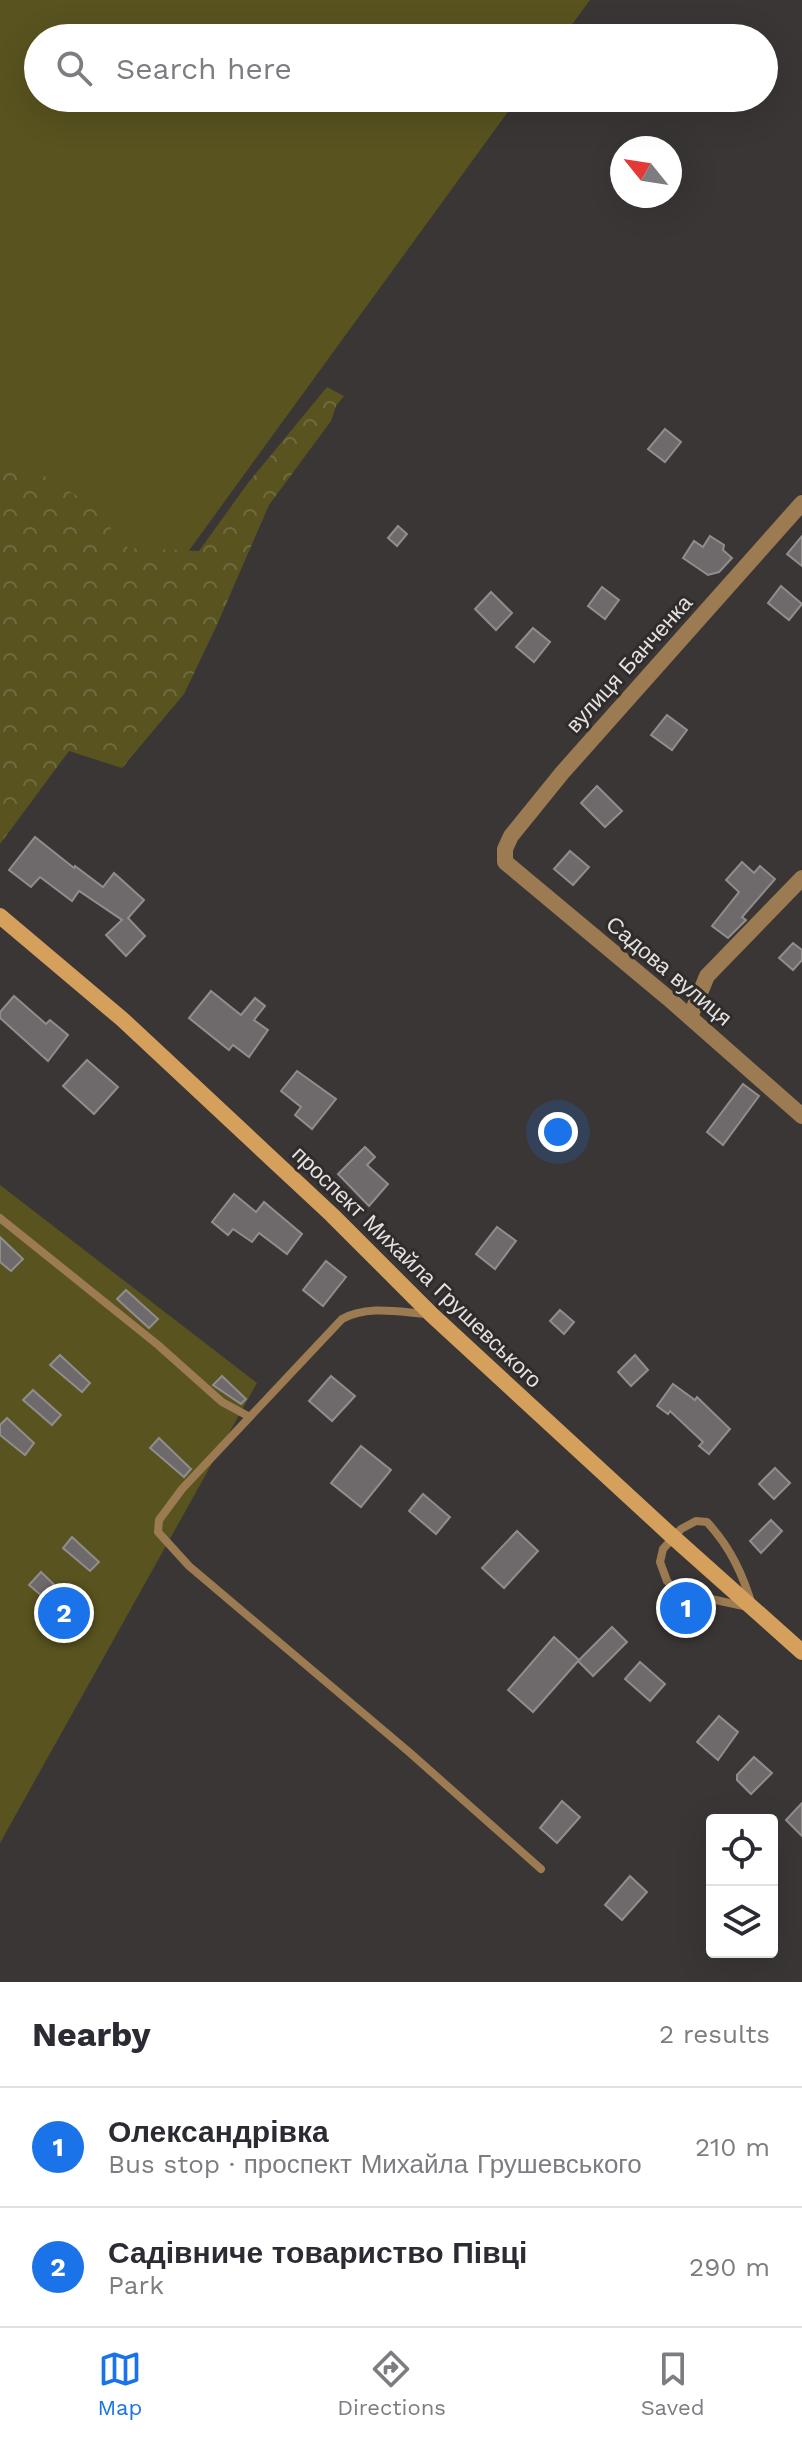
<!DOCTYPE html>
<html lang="en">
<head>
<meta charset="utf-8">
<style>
  :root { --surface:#fff; --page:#f2f2f3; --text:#2b2b33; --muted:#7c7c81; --line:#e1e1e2; --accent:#1a73e8 }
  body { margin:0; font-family:"Work Sans",sans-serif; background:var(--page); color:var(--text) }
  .controls { position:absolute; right:24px; bottom:24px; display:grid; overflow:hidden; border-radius:8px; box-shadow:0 8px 32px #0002 }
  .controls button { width:72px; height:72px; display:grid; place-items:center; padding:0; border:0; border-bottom:2px solid var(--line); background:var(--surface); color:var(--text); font:40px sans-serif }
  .compass { position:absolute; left:610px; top:136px; width:72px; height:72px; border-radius:50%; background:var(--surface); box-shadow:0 8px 32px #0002; rotate:300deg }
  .you { position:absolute; left:558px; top:1132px; width:28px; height:28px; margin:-20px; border:6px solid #fff; border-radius:50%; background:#1a73e8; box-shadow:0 0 0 12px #1a73e833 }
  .badge { display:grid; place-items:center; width:52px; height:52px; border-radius:50%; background:var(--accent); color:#fff; font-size:26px; font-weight:700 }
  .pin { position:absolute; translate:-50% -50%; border:4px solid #fff; box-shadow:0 2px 8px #0006 }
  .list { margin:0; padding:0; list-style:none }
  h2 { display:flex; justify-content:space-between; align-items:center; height:104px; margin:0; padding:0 32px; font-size:34px }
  h2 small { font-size:26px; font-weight:400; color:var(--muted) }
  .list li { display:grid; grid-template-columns:52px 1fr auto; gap:24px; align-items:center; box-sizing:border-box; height:120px; padding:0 32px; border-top:2px solid var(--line) }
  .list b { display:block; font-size:30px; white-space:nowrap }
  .list p { margin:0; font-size:26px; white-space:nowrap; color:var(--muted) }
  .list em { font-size:26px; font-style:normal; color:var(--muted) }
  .icon { flex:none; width:44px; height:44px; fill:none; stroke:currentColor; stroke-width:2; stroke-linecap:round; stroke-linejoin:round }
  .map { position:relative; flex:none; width:802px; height:1982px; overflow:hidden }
  .search { position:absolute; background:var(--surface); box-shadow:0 8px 32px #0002; left:24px; right:24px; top:24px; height:88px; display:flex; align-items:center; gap:20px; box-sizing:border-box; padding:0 28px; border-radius:44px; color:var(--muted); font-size:30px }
  .sheet { height:344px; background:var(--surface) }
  nav { display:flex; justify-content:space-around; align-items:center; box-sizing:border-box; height:112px; border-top:2px solid var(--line); background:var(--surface); font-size:22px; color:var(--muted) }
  nav a { display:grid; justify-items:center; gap:4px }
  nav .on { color:var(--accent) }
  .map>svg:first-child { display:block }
  .green { fill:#58531f }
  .forest { fill:url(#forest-crowns) }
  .building { fill:#6e696a; stroke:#918d8d; stroke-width:2 }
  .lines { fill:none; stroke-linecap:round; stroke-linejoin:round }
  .lane { stroke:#9c7a52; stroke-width:8 }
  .street { stroke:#9c7a52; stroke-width:16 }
  .secondary { stroke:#d59f5c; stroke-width:16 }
  .labels { text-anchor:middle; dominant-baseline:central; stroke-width:6; stroke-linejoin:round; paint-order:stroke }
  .street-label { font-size:22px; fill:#e4e1e1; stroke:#302c2b }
</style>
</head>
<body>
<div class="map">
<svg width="802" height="1982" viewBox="0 0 802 1982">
  <defs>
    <pattern id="forest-crowns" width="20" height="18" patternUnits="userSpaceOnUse" patternTransform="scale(2)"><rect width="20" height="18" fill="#58531f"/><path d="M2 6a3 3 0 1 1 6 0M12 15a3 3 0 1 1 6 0" fill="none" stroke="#706b3f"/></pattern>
  </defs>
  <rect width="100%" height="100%" fill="#3a3635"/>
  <g class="green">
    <path d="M 0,0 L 590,0 L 562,38 L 38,38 L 38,98 L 518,98 L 161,589 L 0,798 Z"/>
    <path d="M 0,1185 L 257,1383 L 0,1843 Z"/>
  </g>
  <path class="forest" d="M 327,387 L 344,396 L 336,406 L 331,421 L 269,505 L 216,627 L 184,694 L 122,768 L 69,751 L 0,844 L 0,449 L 90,504 L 128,548 L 199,551 L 248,483 Z"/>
  <g class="building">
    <path d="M 665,429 L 681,442 L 665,462 L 648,449 Z"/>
    <path d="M 398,526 L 407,534 L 397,546 L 388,538 Z"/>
    <path d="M 710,536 L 724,545 L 723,550 L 732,558 L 719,572 L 708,575 L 683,558 L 694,541 L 703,547 Z"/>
    <path d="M 802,536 L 802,566 L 787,554 Z"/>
    <path d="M 781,586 L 802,604 L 789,620 L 768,603 Z"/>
    <path d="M 602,587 L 619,600 L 605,619 L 588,606 Z"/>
    <path d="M 491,592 L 512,613 L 496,630 L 475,609 Z"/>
    <path d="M 533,628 L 550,642 L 534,662 L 516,647 Z"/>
    <path d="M 667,715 L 687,730 L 672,750 L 651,735 Z"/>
    <path d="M 597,786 L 622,811 L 605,827 L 581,803 Z"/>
    <path d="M 35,837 L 74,868 L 75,866 L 103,887 L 114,873 L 144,900 L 128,918 L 145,936 L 126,956 L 106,935 L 122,920 L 79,891 L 72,901 L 40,877 L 31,887 L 9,870 Z"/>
    <path d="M 570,851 L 589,867 L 573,885 L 554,869 Z"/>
    <path d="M 742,862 L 754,873 L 760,866 L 775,879 L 742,917 L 746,920 L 728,938 L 712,926 L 739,892 L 726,880 Z"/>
    <path d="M 793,943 L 802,950 L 802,960 L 793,970 L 779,958 Z"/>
    <path d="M 211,991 L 241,1015 L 255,998 L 265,1006 L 254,1020 L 268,1030 L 249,1057 L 233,1045 L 229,1050 L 189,1018 Z"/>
    <path d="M 14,996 L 46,1024 L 50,1020 L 68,1035 L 48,1061 L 0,1018 L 0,1012 Z"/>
    <path d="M 87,1060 L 118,1087 L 94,1114 L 63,1086 Z"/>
    <path d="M 297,1071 L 336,1099 L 312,1129 L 295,1115 L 301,1107 L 281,1091 Z"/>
    <path d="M 743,1084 L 759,1096 L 723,1145 L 707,1132 Z"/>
    <path d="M 365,1147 L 375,1157 L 367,1165 L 388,1184 L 369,1206 L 338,1174 Z"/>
    <path d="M 234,1194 L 256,1212 L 264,1202 L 302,1234 L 287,1254 L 259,1233 L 252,1242 L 233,1229 L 228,1235 L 212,1222 Z"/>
    <path d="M 497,1227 L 516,1241 L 495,1269 L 476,1254 Z"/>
    <path d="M 0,1237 L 23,1259 L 11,1271 L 0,1262 Z"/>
    <path d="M 326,1261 L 346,1277 L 323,1306 L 303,1290 Z"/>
    <path d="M 126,1290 L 158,1319 L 149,1328 L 117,1299 Z"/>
    <path d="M 560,1310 L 574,1322 L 564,1334 L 550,1321 Z"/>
    <path d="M 60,1355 L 90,1383 L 82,1392 L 50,1365 Z"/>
    <path d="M 635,1355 L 648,1370 L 631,1386 L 618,1372 Z"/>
    <path d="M 222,1376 L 246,1399 L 241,1404 L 213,1385 Z"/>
    <path d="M 331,1376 L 355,1396 L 332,1421 L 309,1401 Z"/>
    <path d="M 673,1384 L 695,1400 L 697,1397 L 730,1429 L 709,1454 L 699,1446 L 703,1442 L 670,1411 L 668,1414 L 657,1406 Z"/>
    <path d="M 33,1390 L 61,1415 L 52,1425 L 23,1400 Z"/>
    <path d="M 7,1418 L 34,1443 L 25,1455 L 0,1435 L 0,1425 Z"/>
    <path d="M 159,1438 L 191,1469 L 184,1477 L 150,1448 Z"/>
    <path d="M 361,1446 L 391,1470 L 361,1507 L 331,1483 Z"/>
    <path d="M 775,1468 L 790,1483 L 774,1499 L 759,1484 Z"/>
    <path d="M 423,1494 L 450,1517 L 436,1534 L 409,1511 Z"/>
    <path d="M 771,1520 L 782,1531 L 761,1553 L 750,1541 Z"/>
    <path d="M 517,1531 L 538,1551 L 504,1588 L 482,1568 Z"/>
    <path d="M 72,1537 L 99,1562 L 90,1571 L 63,1548 Z"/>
    <path d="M 41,1572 L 67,1597 L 56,1608 L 29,1585 Z"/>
    <path d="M 612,1627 L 627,1642 L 593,1676 L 578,1661 Z"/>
    <path d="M 554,1637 L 579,1660 L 533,1712 L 508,1690 Z"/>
    <path d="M 640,1662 L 665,1684 L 650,1701 L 625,1679 Z"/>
    <path d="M 719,1716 L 738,1732 L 718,1760 L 697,1742 Z"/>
    <path d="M 754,1757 L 772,1773 L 751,1794 L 737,1780 L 737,1775 Z"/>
    <path d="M 562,1801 L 580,1817 L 557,1843 L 540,1828 Z"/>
    <path d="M 802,1803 L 802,1836 L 786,1820 Z"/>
    <path d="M 630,1876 L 647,1892 L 622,1920 L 605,1905 Z"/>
  </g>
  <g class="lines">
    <g class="lane">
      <path d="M 0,1218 L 158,1345 L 222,1402 L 248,1416"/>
      <path d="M 427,1314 C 398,1312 368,1305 342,1319 L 182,1489 L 159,1520 L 158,1532 L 189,1566 L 409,1752 L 541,1869"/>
      <path d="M 696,1521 L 707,1522 C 731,1548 743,1575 753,1608 L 678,1592 L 667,1581 L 660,1562 L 663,1549 L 681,1529 Z"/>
    </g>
    <g class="street">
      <path d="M 802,503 L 562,773 L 511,836 L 505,849 L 505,862 L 668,998 L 802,1116"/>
      <path d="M 690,1017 L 707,976 L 802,878"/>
    </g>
    <path class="secondary" d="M 0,916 L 122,1019 L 332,1215 L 432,1315 L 673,1537 L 802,1652"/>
  </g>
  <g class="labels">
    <g class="street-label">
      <text transform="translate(629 664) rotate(-48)">вулиця Банченка</text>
      <text transform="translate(669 971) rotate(40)">Садова вулиця</text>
      <text transform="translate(417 1267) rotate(44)">проспект Михайла Грушевського</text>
    </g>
  </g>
</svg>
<div class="controls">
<button><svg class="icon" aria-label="locate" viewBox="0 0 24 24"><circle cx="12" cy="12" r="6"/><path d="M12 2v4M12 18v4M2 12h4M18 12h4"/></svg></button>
<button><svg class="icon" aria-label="layers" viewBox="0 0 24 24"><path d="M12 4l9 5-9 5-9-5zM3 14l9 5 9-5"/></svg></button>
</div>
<svg class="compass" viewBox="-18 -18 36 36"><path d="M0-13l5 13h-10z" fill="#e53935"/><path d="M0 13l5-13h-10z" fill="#7c7c81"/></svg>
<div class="you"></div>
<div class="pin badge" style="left:686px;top:1608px">1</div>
<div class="pin badge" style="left:64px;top:1613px">2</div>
<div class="search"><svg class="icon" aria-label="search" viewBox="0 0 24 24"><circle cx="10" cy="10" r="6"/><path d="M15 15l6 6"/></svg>Search here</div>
</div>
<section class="sheet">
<h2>Nearby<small>2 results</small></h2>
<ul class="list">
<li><span class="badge">1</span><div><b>Олександрівка</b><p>Bus stop · проспект Михайла Грушевського</p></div><em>210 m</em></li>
<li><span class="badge">2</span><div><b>Садівниче товариство Півці</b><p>Park</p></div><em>290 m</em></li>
</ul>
</section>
<nav>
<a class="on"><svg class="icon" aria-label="map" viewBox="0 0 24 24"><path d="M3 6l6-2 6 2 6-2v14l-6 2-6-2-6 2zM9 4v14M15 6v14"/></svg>Map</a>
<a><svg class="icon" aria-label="directions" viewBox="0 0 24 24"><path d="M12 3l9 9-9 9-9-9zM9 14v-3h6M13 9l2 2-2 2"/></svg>Directions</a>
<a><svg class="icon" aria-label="saved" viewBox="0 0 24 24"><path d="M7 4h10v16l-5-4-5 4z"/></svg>Saved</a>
</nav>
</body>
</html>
